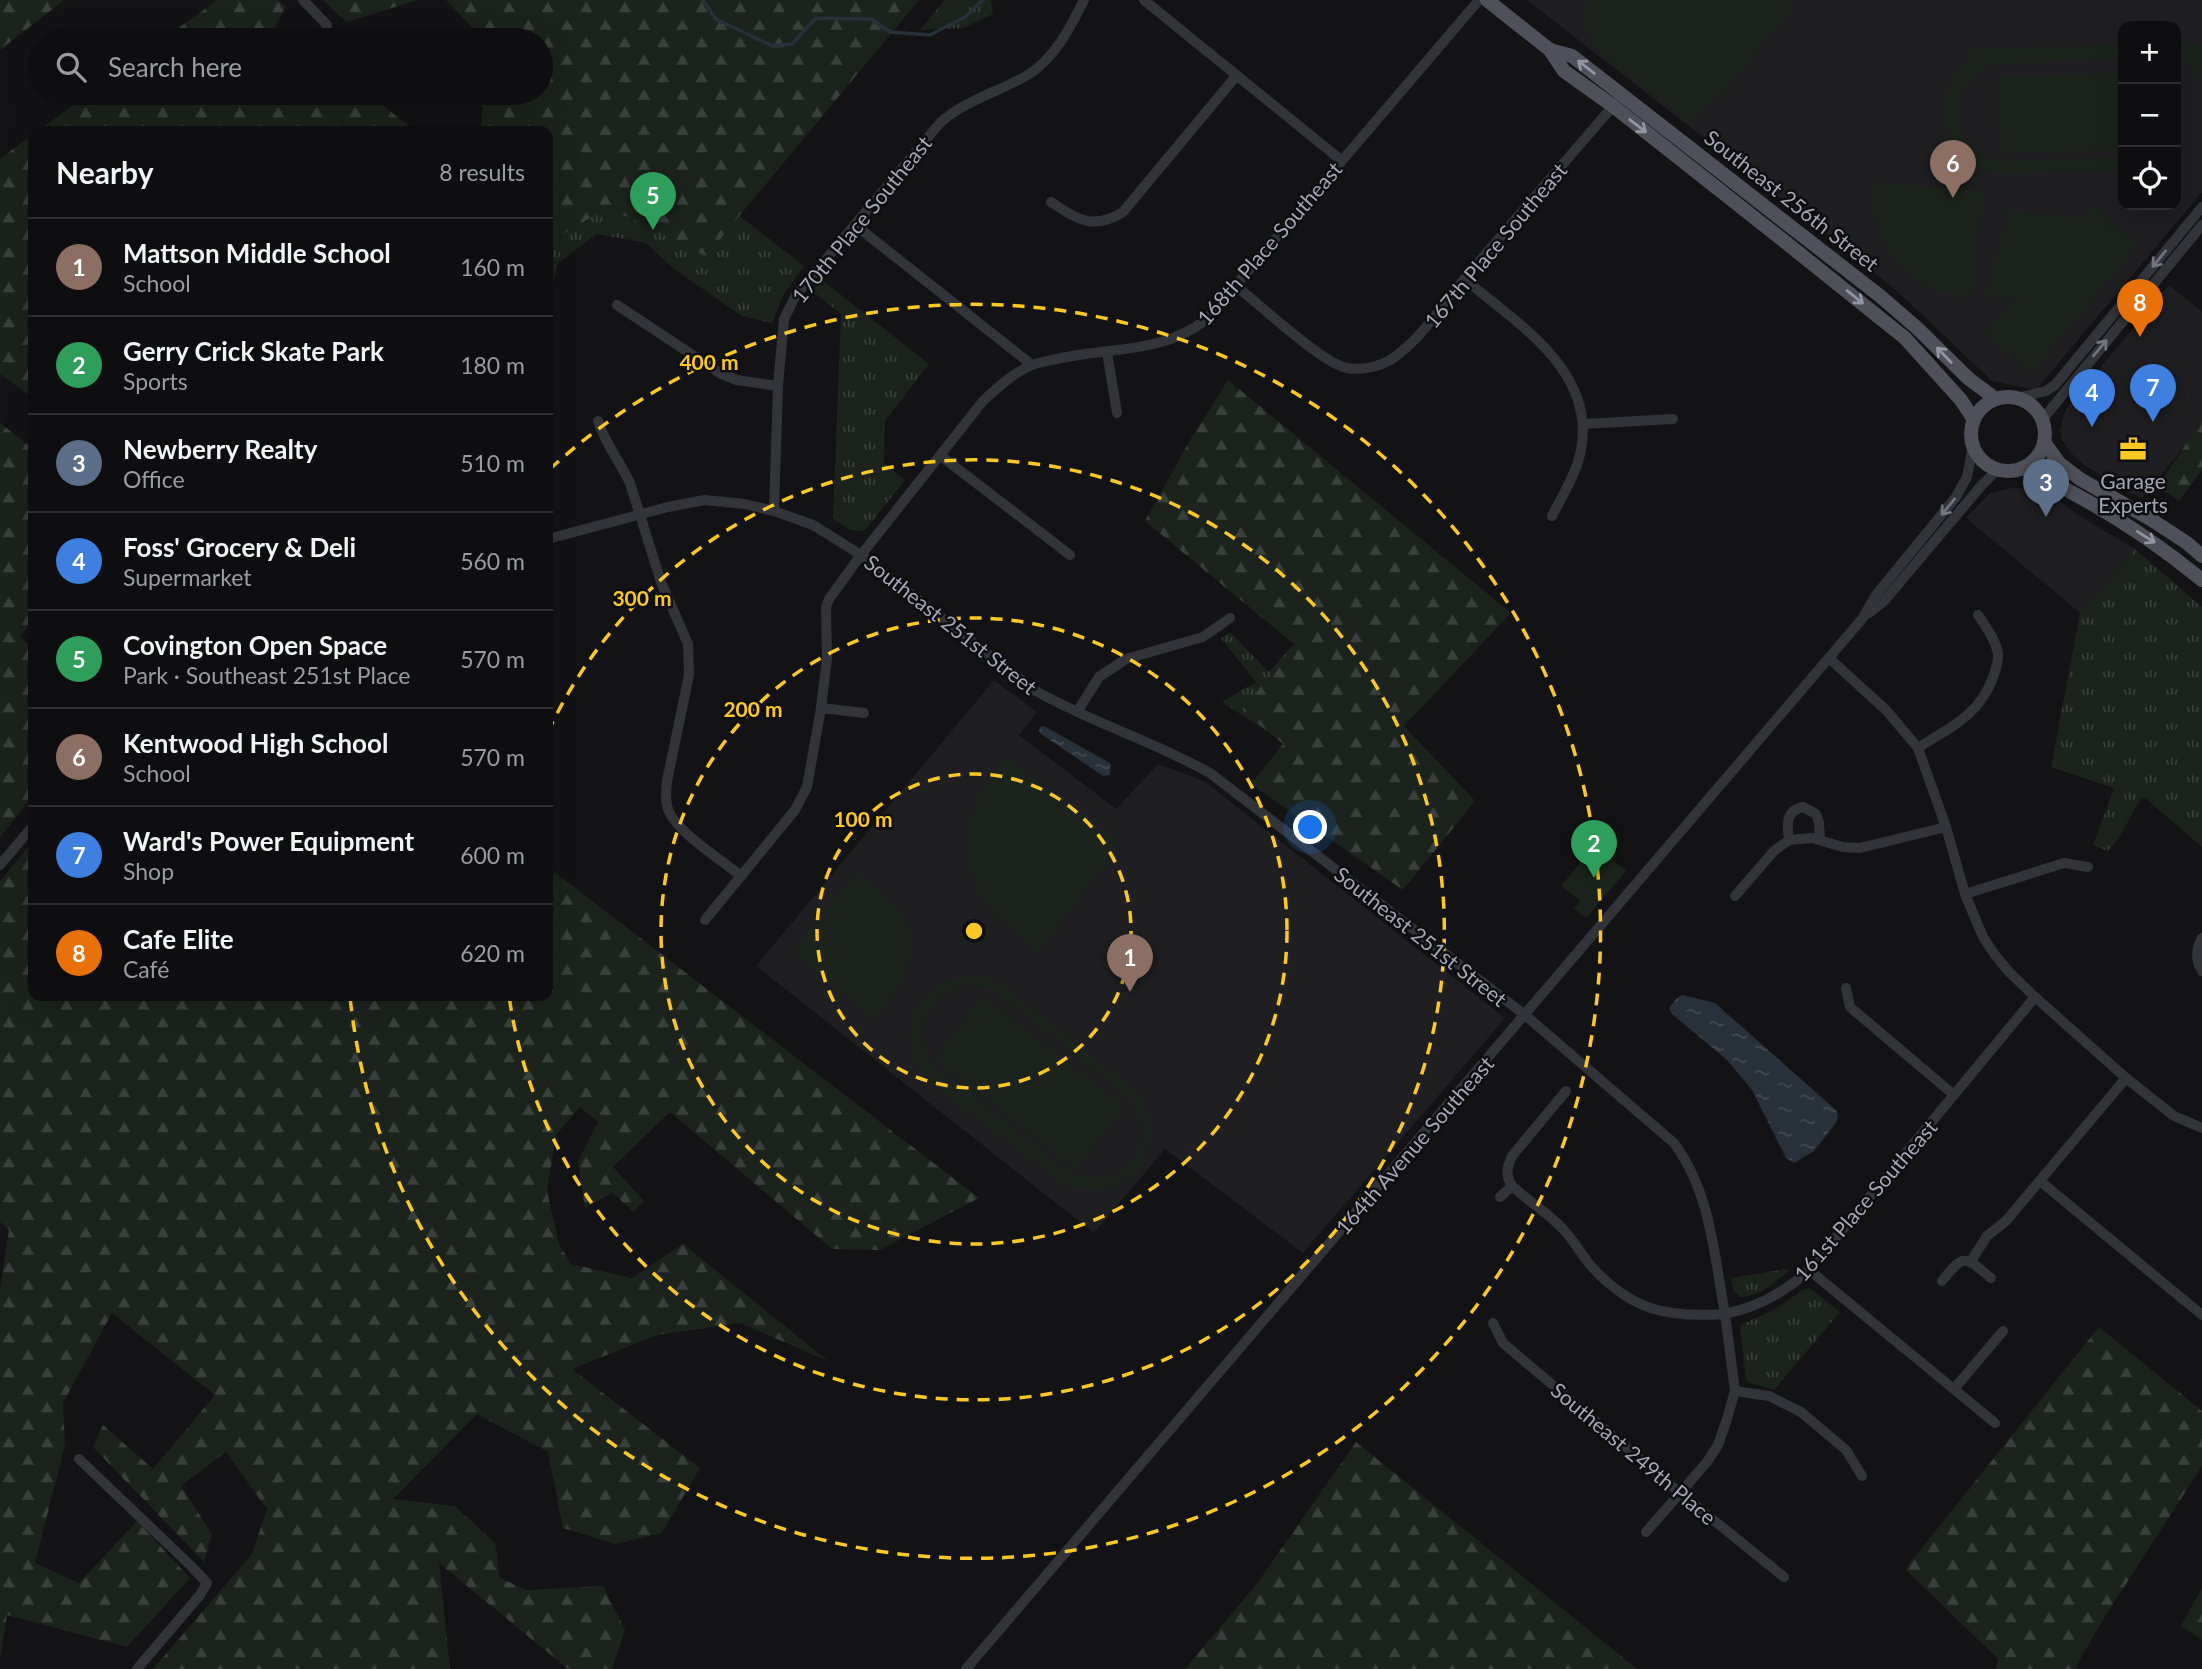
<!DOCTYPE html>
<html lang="en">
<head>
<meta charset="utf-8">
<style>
  :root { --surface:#0e0e10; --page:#171719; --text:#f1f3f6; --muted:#9b9c9f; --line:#2e2e30; --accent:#0b8043 }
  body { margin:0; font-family:Lato,sans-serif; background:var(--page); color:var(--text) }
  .controls { position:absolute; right:21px; top:21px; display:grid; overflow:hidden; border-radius:14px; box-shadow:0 7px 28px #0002 }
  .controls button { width:63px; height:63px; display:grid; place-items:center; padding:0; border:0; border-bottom:2px solid var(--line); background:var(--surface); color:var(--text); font:35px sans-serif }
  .you { position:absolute; left:1311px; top:828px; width:24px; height:24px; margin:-18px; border:5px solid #fff; border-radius:50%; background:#1a73e8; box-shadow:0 0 0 10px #1a73e833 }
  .badge { display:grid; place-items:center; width:46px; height:46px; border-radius:50%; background:var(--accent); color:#fff; font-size:23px; font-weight:700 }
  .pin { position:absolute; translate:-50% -58px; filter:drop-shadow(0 2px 4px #0008) }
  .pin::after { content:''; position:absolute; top:37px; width:24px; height:21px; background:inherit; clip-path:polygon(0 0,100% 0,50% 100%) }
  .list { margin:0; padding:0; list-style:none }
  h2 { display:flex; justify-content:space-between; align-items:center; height:91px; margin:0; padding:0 28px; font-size:30px }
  h2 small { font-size:23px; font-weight:400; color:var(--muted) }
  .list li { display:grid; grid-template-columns:46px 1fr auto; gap:21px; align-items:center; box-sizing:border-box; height:98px; padding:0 28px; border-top:2px solid var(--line) }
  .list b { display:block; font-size:26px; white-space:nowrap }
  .list p { margin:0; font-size:23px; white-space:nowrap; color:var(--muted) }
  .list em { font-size:23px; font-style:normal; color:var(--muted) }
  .icon { flex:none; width:38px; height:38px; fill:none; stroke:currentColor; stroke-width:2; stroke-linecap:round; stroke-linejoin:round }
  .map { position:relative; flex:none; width:2202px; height:1669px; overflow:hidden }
  .search { position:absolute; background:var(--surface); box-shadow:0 7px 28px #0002; left:28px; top:28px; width:525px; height:77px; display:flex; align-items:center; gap:18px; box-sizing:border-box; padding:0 24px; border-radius:38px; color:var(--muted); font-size:26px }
  .panel { position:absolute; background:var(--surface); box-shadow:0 7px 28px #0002; left:28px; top:126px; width:525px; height:875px; border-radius:14px }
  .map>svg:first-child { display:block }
  .built { fill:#1f1f22; fill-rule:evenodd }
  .grass { fill:url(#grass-tufts) }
  .forest { fill:url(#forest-firs) }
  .garden { fill:#1b231c; fill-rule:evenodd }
  .water { fill:url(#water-ripples) }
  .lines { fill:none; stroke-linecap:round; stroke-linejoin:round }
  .stream { stroke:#283039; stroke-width:3.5 }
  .minor { stroke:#33343a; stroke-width:10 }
  .major { stroke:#4f5059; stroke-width:14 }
  .oneway { stroke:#9296a3 }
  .oneway2 { stroke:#71737e }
  .ring { fill:none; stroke:#fec822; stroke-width:3.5; stroke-dasharray:12 9 }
  .labels { text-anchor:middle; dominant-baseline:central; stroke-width:5; stroke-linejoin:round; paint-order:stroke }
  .street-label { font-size:21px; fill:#a3a7b6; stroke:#0e0e10 }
  .poi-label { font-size:21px; fill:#a3a7b6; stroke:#0e0e10 }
  .centre { fill:#fec822; stroke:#0e0e10; stroke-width:3.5 }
  .ring-label { font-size:21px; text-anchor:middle; font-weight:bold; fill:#fec822; stroke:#0e0e10; stroke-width:5; stroke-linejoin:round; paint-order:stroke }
</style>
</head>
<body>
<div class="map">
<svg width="2202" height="1669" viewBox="0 0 2202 1669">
  <defs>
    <pattern id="grass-tufts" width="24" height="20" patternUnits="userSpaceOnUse" patternTransform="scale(1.75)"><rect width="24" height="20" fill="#1b231c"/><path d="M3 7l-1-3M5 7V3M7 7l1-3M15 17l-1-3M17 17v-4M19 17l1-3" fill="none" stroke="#39403b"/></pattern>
    <pattern id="forest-firs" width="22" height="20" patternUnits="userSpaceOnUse" patternTransform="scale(1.75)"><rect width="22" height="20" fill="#1b231c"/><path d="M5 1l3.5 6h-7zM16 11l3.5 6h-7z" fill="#39403b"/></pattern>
    <pattern id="water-ripples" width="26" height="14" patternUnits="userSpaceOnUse" patternTransform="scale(1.75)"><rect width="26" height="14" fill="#283039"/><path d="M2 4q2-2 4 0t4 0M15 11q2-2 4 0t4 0" fill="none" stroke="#444b53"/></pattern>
  </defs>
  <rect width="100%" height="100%" fill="#131315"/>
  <g class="built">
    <path d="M 1527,0 L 2202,0 L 2202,192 L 2036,390 L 1992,381 L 1898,292 L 1798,211 ZM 2123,26 L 2176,26 L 2176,205 L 2123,205 Z"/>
    <path d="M 2169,285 L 2202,312 L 2202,425 L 2142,498 L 2124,490 L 2083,464 L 2072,454 L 2062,440 L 2060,430 L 2066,409 Z"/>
    <path d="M 2012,488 L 2035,489 L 2050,494 L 2083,518 L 2135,549 L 2080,613 L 1966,518 L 1990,493 Z"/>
    <path d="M 994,680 L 1037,712 L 1019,735 L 1116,809 L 1158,764 L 1204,781 L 1505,1018 L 1303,1253 L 1165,1149 L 1094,1233 L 756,966 Z"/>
  </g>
  <g class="grass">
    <path d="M 945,0 L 991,0 L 993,14 L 964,28 L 920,30 Z"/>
    <path d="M 629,130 L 804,266 L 783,295 L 772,323 L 742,316 L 674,269 L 646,243 L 597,234 L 558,263 L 548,305 L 548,226 Z"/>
    <path d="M 822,280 L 929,364 L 885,421 L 884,463 L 905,480 L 865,530 C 853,535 843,525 833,519 L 841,314 L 812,291 Z"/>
    <path d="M 2135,549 L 2202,607 L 2202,847 L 2145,798 L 2140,800 L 2118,839 L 2108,851 L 2093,845 L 2114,788 L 2051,767 L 2080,613 Z"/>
    <path d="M 1230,632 L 1269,672 L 1292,646 L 1328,675 L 1276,737 L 1222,702 L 1256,682 L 1221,638 Z"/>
    <path d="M 1787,1269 L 1788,1272 C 1775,1282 1758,1298 1740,1297 L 1733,1290 L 1731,1278 Z"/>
    <path d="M 1809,1288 L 1840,1312 L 1774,1390 L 1748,1382 L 1746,1379 L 1740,1327 L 1743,1324 L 1775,1309 L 1803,1290 Z"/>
  </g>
  <g class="forest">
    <path d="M 0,0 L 64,0 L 0,50 Z"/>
    <path d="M 217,0 L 277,0 L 286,6 L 268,40 L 162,40 Z"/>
    <path d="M 323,0 L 418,0 L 346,22 Z"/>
    <path d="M 446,0 L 919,0 L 706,256 L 607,207 L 548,244 L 548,131 L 477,131 L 481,128 L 484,93 L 541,93 L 541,40 L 485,40 Z"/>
    <path d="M 90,93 L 311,93 L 382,105 L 416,131 L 38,131 Z"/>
    <path d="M 33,134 L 33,398 L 0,374 L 0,159 Z"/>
    <path d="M 1228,380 L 1511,613 L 1404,726 L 1475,801 L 1403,890 L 1251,784 L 1283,744 L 1242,710 L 1295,645 L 1145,521 L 1189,442 Z"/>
    <path d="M 2202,420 L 2202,470 L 2179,501 L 2158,486 Z"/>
    <path d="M 0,423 L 33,449 L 33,618 L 20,637 L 33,649 L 33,796 L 0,837 Z"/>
    <path d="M 33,841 L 33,996 L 548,996 L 548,867 L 979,1198 L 880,1250 L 832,1249 L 670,1112 L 613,1167 L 644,1201 L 634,1212 L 612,1193 L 585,1208 L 578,1161 L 598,1122 L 580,1107 L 556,1135 L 547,1191 L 559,1244 L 571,1264 L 632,1278 L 683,1244 L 828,1361 L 740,1323 L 657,1335 L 572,1369 L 700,1468 L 662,1533 L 615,1544 L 563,1528 L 548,1452 L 477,1414 L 393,1499 L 455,1506 L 495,1543 L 500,1578 L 527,1590 L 603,1586 L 625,1630 L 612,1669 L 568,1669 L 439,1563 L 450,1669 L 153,1669 L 252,1554 L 267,1509 L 226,1452 L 181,1486 L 212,1534 L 204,1562 L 93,1447 L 103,1425 L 153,1469 L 215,1395 L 112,1313 L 63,1403 L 65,1445 L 35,1563 L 79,1583 L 137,1521 L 190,1578 L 127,1647 L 7,1615 L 0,1658 L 0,1289 L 9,1230 L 0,1222 L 0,881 Z"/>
    <path d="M 2099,1327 L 2202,1411 L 2202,1466 L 2106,1615 L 2074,1669 L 1996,1669 L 1998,1659 L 1905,1569 Z"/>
    <path d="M 1356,1442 L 1637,1669 L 1185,1669 L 1256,1585 Z"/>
    <path d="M 2202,1588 L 2202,1640 L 2181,1626 Z"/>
  </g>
  <g class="garden">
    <path d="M 1588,0 L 1789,0 L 1790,11 L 1724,92 L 1689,123 L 1594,47 L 1585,23 Z"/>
    <path d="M 2202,43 L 2202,77 L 2190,66 L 2176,60 L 2176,44 Z"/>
    <path d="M 2123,45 L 2123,59 L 1996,64 C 1944,80 1945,146 1998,161 L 2123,157 L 2123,171 C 2098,171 2073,172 2047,172 C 2030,173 2010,176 1993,173 C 1968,167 1948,145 1945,120 C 1941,98 1950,77 1967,62 L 1967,49 Z"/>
    <path d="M 2123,73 L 2123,150 L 1999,153 L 1997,76 Z"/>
    <path d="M 1875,182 L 1983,191 L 1971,298 C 1964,297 1957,297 1950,295 C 1911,286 1878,249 1874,209 C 1873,201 1875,191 1875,182 Z"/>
    <path d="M 2093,205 L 2139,243 L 2031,373 L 1985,334 L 2016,297 L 1985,298 L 2009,210 L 2081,219 Z"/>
    <path d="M 1005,758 L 1116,839 L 1115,849 L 1039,952 L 1008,927 L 985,906 L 971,873 L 967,849 L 970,820 L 979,796 Z"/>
    <path d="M 1595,845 L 1626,871 L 1586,918 L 1574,909 L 1580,901 L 1561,886 Z"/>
    <path d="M 857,872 L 890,900 L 908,923 L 910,948 L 906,976 L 875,1020 L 797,957 L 795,946 Z"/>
    <path d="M 963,976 L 987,978 L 998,982 L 1137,1091 C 1176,1146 1125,1211 1062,1184 L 933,1085 C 927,1078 920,1072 916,1064 C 902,1035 914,998 942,983 C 949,980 956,978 963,976 ZM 974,985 L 983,987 L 1000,995 L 1130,1098 C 1162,1142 1123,1193 1072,1174 L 934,1066 C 908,1029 928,987 974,985 Z"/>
    <path d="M 982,996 L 1125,1106 L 1076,1169 L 934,1059 Z"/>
  </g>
  <g class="water">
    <path d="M 1044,726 L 1108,762 L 1111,764 L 1110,775 L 1103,776 L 1041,734 L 1039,731 L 1040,727 Z"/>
    <path d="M 1682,995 L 1715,1003 L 1837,1111 L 1838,1118 L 1835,1124 L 1814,1151 L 1794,1163 L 1786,1158 L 1752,1090 L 1727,1060 L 1672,1014 L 1669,1008 L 1677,998 Z"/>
  </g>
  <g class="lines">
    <path class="stream" d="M 703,0 L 716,19 L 772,46 L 792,44 L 816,18 L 871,19 L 890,32 L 930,35 L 965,17 L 983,0"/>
    <g class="minor">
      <path d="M 303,0 L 327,25"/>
      <path d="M 1144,0 L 1341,160"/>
      <path d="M 1051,202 C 1077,219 1093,231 1123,212 L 1237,75"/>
      <path d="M 855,225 L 1032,365"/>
      <path d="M 1464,279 C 1521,326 1604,376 1578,462 C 1572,481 1561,498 1552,516"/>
      <path d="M 1236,286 C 1259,304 1322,363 1347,368 C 1366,371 1387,365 1401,352 C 1427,331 1445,301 1467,276 C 1515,219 1564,163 1613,106"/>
      <path d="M 617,305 L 721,374 L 737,380 L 778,386"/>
      <path d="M 1107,352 L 1117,413"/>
      <path d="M 2016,398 L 2046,391 L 2055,385 L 2202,207"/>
      <path d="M 2042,420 L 2202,225"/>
      <path d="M 598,421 C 605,444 620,461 630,483 L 661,582 L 688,644 L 689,675 L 667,781 C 666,791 665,800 668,809 C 675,831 723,861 741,876"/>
      <path d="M 1583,424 L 1673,419"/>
      <path d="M 941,456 L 1070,555"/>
      <path d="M 774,511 L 778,386 L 784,319 L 796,295 L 940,123 C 966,100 996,93 1026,76 C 1054,60 1070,28 1084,0"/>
      <path d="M 548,539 L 668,507 L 705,500 L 745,504 L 774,511 L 813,525 L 861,555 L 1034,690 C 1090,722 1153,741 1210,773 L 1525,1015 L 1674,1143 C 1711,1193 1714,1255 1725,1314 C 1668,1318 1632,1311 1592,1267 C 1581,1255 1574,1240 1562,1228 C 1547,1212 1528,1201 1512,1186 C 1505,1175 1507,1168 1512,1156 L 1566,1091"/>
      <path d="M 1869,613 L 1885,600 L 1981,486 L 1998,469"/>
      <path d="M 1829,658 L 1887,711 L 1918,748 L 1946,827 L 1965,894 L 1983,937 L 1995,955 L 2009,972 L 2035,997 L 2126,1078 L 2174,1116 L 2202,1128"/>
      <path d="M 821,708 L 864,713"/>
      <path d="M 1077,712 L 1099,677 L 1126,659 L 1203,637 L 1230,618"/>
      <path d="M 1918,748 C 1949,728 1978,716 1992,680 C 1995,672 1999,662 1998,653 C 1995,639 1986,627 1978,615"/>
      <path d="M 1789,840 C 1787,825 1785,811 1803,807 L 1816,814 L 1819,823 L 1820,839"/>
      <path d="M 0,865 L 33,826"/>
      <path d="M 1965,894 L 2064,863 L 2088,867"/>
      <path d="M 1735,896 L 1774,851 L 1789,840 L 1812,838 L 1843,847 L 1860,848 L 1946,827"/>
      <path d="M 705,920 L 795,810 L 807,787 L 821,708 L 827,658 L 826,607 L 829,599 L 861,555 L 983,401 C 997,388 1012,374 1030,366 C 1038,362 1048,361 1057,359 C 1109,347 1163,354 1207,319 L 1479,0"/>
      <path d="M 2202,938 C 2196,949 2195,960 2202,971"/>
      <path d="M 1846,988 L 1850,1007 L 1954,1095"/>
      <path d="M 2040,1181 L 2202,1315"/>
      <path d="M 1500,1197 L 1512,1186"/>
      <path d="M 1971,1261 L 1987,1236 L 2006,1221 L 2126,1078"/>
      <path d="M 1809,1270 L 1995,1423"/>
      <path d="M 1942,1281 C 1964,1253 1965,1256 1991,1278"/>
      <path d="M 1493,1323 L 1503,1343 L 1680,1493 L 1784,1577"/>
      <path d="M 1954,1389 L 2003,1331"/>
      <path d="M 1735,1391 L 1769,1396 L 1801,1412 L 1846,1450 L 1862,1476"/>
      <path d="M 79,1459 L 190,1565 L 207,1583 L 200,1595 L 137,1669"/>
      <path d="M 1646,1532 L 1707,1462 L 1718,1445 L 1727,1419 L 1735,1391 L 1725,1314 C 1758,1307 1784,1293 1809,1270 L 2035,997"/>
      <path d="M 966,1669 L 1862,619 L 1876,595 L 1956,497 L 1967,477 L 1973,446"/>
    </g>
    <g class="major">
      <path d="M 1487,0 L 1550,50 L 1564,71 L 1613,106 L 1784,241 L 1905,338 L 1961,400 L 1974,420"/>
      <path d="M 1550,50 L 1572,56 L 1880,296 L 1916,327 L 1969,379 L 1996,399"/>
      <circle cx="2008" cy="434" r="37"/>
      <path d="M 2044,442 L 2059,463 L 2080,479 L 2152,520 L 2187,543 L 2202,556"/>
      <path d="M 2022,468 C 2087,497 2147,535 2202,580"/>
    </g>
  </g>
  <defs><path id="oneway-shaft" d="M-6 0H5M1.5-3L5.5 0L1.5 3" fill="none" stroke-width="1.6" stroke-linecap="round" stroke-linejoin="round" transform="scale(1.75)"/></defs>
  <g class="oneway">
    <use href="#oneway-shaft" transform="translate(1586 67) rotate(-142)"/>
    <use href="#oneway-shaft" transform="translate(1638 126) rotate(38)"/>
    <use href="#oneway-shaft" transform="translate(1855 297) rotate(39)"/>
    <use href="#oneway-shaft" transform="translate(1944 355) rotate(-134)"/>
    <use href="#oneway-shaft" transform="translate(2146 537) rotate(32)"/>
  </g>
  <g class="oneway2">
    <use href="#oneway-shaft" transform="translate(2159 259) rotate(129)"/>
    <use href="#oneway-shaft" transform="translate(2100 348) rotate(-50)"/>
    <use href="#oneway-shaft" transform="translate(1948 507) rotate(129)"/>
  </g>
  <g class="ring">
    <circle cx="974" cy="931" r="157"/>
    <circle cx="974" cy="931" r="313"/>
    <path d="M548 732A470 470 0 1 1 509 996"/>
    <path d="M550 469A627 627 0 1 1 350 997"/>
  </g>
  <defs>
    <symbol id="office-bare" viewBox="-9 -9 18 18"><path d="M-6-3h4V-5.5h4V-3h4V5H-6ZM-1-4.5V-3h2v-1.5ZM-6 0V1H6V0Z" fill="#fec822" stroke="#0e0e10" stroke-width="2.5" paint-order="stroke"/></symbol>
  </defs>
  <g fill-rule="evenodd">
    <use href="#office-bare" x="2114" y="430" width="38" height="38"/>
  </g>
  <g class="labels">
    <g class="street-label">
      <text transform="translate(1792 200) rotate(38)">Southeast 256th Street</text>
      <text transform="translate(861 219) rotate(-51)">170th Place Southeast</text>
      <text transform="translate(1269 243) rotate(-49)">168th Place Southeast</text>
      <text transform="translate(1495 245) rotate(-50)">167th Place Southeast</text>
      <text transform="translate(951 624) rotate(38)">Southeast 251st Street</text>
      <text transform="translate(1421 936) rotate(38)">Southeast 251st Street</text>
      <text transform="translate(1414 1145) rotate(-49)">164th Avenue Southeast</text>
      <text transform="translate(1865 1200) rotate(-49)">161st Place Southeast</text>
      <text transform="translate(1634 1453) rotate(40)">Southeast 249th Place</text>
    </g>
    <g class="poi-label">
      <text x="2133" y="480">Garage<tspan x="2133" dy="24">Experts</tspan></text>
    </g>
  </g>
  <circle cx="974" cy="931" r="10" class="centre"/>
  <g class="ring-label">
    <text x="709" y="370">400 m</text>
    <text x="642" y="606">300 m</text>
    <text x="753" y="717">200 m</text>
    <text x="863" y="827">100 m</text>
  </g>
</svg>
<div class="controls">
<button>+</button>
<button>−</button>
<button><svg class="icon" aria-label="locate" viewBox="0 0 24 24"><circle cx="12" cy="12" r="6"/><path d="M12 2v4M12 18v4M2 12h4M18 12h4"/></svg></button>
</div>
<div class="you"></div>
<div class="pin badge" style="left:1130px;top:992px;background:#8d6e63">1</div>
<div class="pin badge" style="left:1594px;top:878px;background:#2e9e5b">2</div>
<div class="pin badge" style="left:2046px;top:517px;background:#5c6f8a">3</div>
<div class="pin badge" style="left:2092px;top:427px;background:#3f7fe0">4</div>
<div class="pin badge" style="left:653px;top:230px;background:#2e9e5b">5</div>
<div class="pin badge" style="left:1953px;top:198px;background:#8d6e63">6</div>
<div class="pin badge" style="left:2153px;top:422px;background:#3f7fe0">7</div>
<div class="pin badge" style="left:2140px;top:337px;background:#e8710a">8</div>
<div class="search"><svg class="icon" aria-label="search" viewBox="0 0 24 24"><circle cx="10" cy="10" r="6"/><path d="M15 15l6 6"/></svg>Search here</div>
<section class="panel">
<h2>Nearby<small>8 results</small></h2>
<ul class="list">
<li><span class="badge" style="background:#8d6e63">1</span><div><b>Mattson Middle School</b><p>School</p></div><em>160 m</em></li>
<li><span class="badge" style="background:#2e9e5b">2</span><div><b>Gerry Crick Skate Park</b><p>Sports</p></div><em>180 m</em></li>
<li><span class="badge" style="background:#5c6f8a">3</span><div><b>Newberry Realty</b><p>Office</p></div><em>510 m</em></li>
<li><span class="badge" style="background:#3f7fe0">4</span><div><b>Foss' Grocery &amp; Deli</b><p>Supermarket</p></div><em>560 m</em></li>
<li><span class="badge" style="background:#2e9e5b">5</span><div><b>Covington Open Space</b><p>Park · Southeast 251st Place</p></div><em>570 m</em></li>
<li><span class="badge" style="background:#8d6e63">6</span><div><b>Kentwood High School</b><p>School</p></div><em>570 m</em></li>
<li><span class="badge" style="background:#3f7fe0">7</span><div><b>Ward's Power Equipment</b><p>Shop</p></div><em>600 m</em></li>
<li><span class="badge" style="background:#e8710a">8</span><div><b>Cafe Elite</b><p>Café</p></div><em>620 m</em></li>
</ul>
</section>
</div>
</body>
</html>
